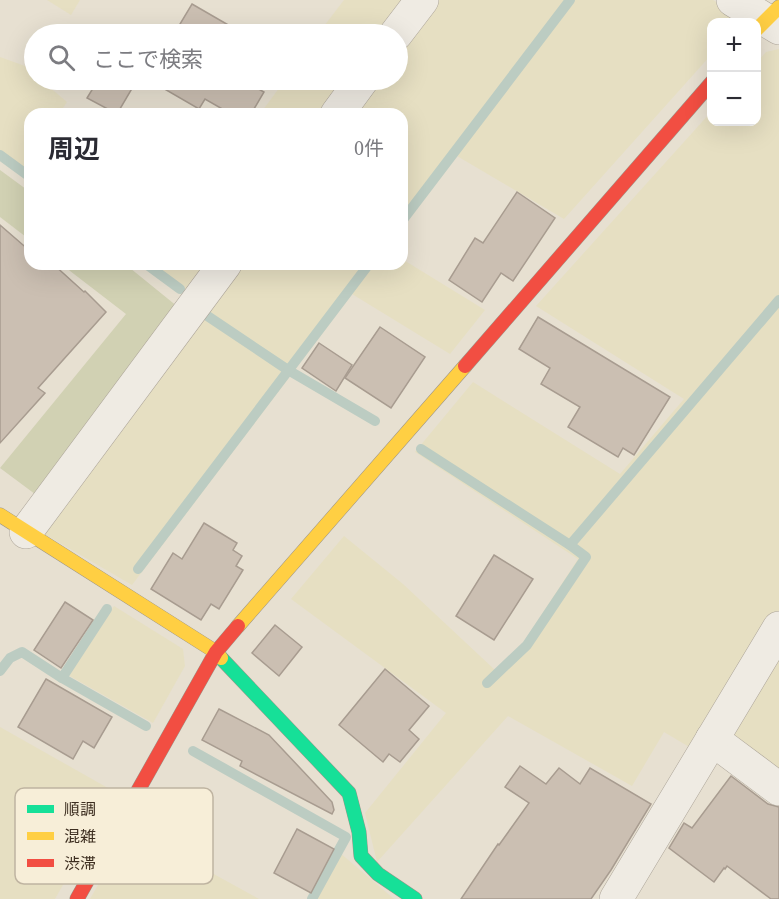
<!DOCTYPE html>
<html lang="ja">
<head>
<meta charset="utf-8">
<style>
  :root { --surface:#fff; --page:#f2f2f3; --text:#2b2b33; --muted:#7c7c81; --line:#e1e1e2 }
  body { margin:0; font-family:"Source Serif 4","Noto Sans JP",serif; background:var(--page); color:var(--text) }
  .controls { position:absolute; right:18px; top:18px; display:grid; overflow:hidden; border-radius:12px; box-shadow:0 6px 24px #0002 }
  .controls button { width:54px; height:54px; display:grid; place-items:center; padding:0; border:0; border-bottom:2px solid var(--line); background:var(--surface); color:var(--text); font:30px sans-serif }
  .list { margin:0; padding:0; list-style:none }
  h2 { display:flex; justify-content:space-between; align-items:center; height:78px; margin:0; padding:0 24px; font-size:26px }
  h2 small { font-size:20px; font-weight:400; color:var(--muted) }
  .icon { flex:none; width:33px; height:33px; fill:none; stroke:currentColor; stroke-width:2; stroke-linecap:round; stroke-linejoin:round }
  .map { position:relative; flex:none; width:779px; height:899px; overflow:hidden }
  .search { position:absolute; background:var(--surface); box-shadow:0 6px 24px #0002; left:24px; top:24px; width:384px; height:66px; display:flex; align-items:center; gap:15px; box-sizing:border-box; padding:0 21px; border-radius:33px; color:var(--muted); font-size:22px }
  .panel { position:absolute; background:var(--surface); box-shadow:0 6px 24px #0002; left:24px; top:108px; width:384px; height:162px; border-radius:18px }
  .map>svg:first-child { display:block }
  .farmland { fill:#e6dfc2 }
  .cemetery { fill:#d1d1b3 }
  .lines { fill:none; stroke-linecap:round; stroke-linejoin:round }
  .stream { stroke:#bcccc2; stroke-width:10 }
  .building { fill:#cbbfb2; stroke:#a89c90; stroke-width:1.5 }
  .street-casing { stroke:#ada599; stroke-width:34 }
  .fast-casing { stroke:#9c958a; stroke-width:15 }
  .slow-casing { stroke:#9c958a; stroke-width:15 }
  .jam-casing { stroke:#9c958a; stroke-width:15 }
  .street { stroke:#efebe3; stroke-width:33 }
  .fast { stroke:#16e098; stroke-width:14 }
  .slow { stroke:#ffcf43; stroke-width:14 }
  .jam { stroke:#f24e42; stroke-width:14 }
  .key { fill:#f7eed8; stroke:#bfb4a1; stroke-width:1.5 }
  .key-label { font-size:16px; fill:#3d2e20 }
</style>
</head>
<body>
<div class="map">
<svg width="779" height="899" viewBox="0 0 779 899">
  <rect width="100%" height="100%" fill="#e7e0d1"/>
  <g class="farmland">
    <path d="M 47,0 L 80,0 L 71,15 Z"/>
    <path d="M 344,0 L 416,0 L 391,34 L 318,34 Z"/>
    <path d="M 430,0 L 713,0 L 735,13 L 735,22 L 712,22 L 711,55 L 564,219 L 457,156 L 402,228 L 402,114 L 344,114 L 370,80 L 398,80 L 398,43 Z"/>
    <path d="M 779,49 L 779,611 L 696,751 L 664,732 L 632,786 L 508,716 L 377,862 L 365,813 L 446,713 L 291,599 L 344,536 L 403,584 L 495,670 L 523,643 L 578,559 L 415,452 L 473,382 L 620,474 L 684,399 L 536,306 L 711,112 L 712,122 L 756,122 L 757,62 L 766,52 Z"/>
    <path d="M 0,57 L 25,66 L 34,74 L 34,80 L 41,80 L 67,102 L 59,114 L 30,114 L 30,157 L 19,174 L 0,160 Z"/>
    <path d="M 285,80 L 357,80 L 331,114 L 260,114 Z"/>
    <path d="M 402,259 L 485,310 L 450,354 L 352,294 L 132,585 L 41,532 L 232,264 L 402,264 Z"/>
    <path d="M 142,264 L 220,264 L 192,301 Z"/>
    <path d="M 114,606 L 183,649 L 185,666 L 153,723 L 68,675 Z"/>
    <path d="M 779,642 L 779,779 L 728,741 Z"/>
    <path d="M 0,727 L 115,792 L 55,899 L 0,899 Z"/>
    <path d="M 130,828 L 259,899 L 90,899 Z"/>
    <path d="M 340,853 L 394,899 L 315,899 Z"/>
  </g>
  <g class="cemetery">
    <path d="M 0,170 L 30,192 L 30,240 L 0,217 Z"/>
    <path d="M 61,264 L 125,264 L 178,307 L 39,497 L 0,468 L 126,314 Z"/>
  </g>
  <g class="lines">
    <g class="stream">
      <path d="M 0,155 L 30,177"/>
      <path d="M 402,221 L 570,0"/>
      <path d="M 146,264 L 180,289"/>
      <path d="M 200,311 L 288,370 L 375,421"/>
      <path d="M 421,449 L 570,545 L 586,557 L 527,645 L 487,683"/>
      <path d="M 570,545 L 779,300"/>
      <path d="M 138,569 L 369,264"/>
      <path d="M 0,671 L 10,658 L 22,652 L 62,678 L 146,726"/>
      <path d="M 62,678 L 107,609"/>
      <path d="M 193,751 L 346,837 L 312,899"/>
    </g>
  </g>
  <g class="building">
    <path d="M 192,4 L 244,34 L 174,34 Z"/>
    <path d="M 98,80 L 137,80 L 117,114 L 87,98 Z"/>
    <path d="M 149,80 L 243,80 L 264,92 L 251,114 L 231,114 L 205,99 L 199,109 Z"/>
    <path d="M 517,192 L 555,218 L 513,281 L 501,273 L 482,302 L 449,280 L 475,238 L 483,243 Z"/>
    <path d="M 0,225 L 30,251 L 30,264 L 53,264 L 84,292 L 85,291 L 106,312 L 38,388 L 45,393 L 0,443 Z"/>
    <path d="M 538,317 L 670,397 L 634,455 L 623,448 L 618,457 L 568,427 L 580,407 L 541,384 L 550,368 L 519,349 Z"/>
    <path d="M 380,327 L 425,357 L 391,408 L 345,378 Z"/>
    <path d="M 319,343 L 352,365 L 336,391 L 302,368 Z"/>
    <path d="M 204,523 L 237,543 L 233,550 L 242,556 L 236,566 L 243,570 L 219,609 L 211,604 L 201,620 L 151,589 L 173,553 L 182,559 Z"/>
    <path d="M 494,555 L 533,579 L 494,640 L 456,616 Z"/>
    <path d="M 65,602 L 93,620 L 61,668 L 34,650 Z"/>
    <path d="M 275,625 L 302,647 L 279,676 L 252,653 Z"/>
    <path d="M 385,669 L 429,706 L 409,730 L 419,739 L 400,762 L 389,754 L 383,762 L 339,725 Z"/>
    <path d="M 46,679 L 112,717 L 94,748 L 83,741 L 73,759 L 18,727 Z"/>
    <path d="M 219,709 L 269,735 L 332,802 L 334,810 L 332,814 L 240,766 L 242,761 L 202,740 Z"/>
    <path d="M 520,766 L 546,784 L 559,768 L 580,784 L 590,768 L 651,804 L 611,870 L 591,899 L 461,899 L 498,844 L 499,845 L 529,803 L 505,787 Z"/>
    <path d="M 731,776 L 768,804 L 779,807 L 779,899 L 771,899 L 727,866 L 725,869 L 724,868 L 714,882 L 669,848 L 684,823 L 692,828 Z"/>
    <path d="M 297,829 L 334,849 L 311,893 L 274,873 Z"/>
  </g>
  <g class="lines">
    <defs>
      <g id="street">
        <path d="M 733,0 L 779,28"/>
        <path d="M 396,34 L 422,0"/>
        <path d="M 337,114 L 362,80"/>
        <path d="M 26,532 L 225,264"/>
        <path d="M 712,739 L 779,789"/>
        <path d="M 616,899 L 779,628"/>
      </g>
      <path id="fast" d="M 221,658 L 349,793 L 359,832 L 361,856 L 378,874 L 415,899"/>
      <g id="slow">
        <path d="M 756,30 L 779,7"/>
        <path d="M 0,515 L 216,652 L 221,658"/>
        <path d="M 238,626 L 465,366"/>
      </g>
      <g id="jam">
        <path d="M 465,366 L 712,82"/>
        <path d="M 77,899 L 216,652 L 238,626"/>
      </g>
    </defs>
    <use href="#street" class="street-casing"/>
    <use href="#fast" class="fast-casing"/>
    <use href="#slow" class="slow-casing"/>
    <use href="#jam" class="jam-casing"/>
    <use href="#street" class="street"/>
    <use href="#fast" class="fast"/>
    <use href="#slow" class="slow"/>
    <use href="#jam" class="jam"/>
  </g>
  <rect x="15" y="788" width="198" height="96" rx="9" class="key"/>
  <rect x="27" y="805" width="27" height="8" fill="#16e098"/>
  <rect x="27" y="832" width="27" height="8" fill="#ffcf43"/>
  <rect x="27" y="859" width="27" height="8" fill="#f24e42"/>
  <g class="key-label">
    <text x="64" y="815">順調</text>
    <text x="64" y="842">混雑</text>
    <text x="64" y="869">渋滞</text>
  </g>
</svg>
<div class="controls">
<button>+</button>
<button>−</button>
</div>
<div class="search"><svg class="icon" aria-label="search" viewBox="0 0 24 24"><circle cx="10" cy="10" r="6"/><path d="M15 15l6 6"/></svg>ここで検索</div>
<section class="panel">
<h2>周辺<small>0件</small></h2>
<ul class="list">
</ul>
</section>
</div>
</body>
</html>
